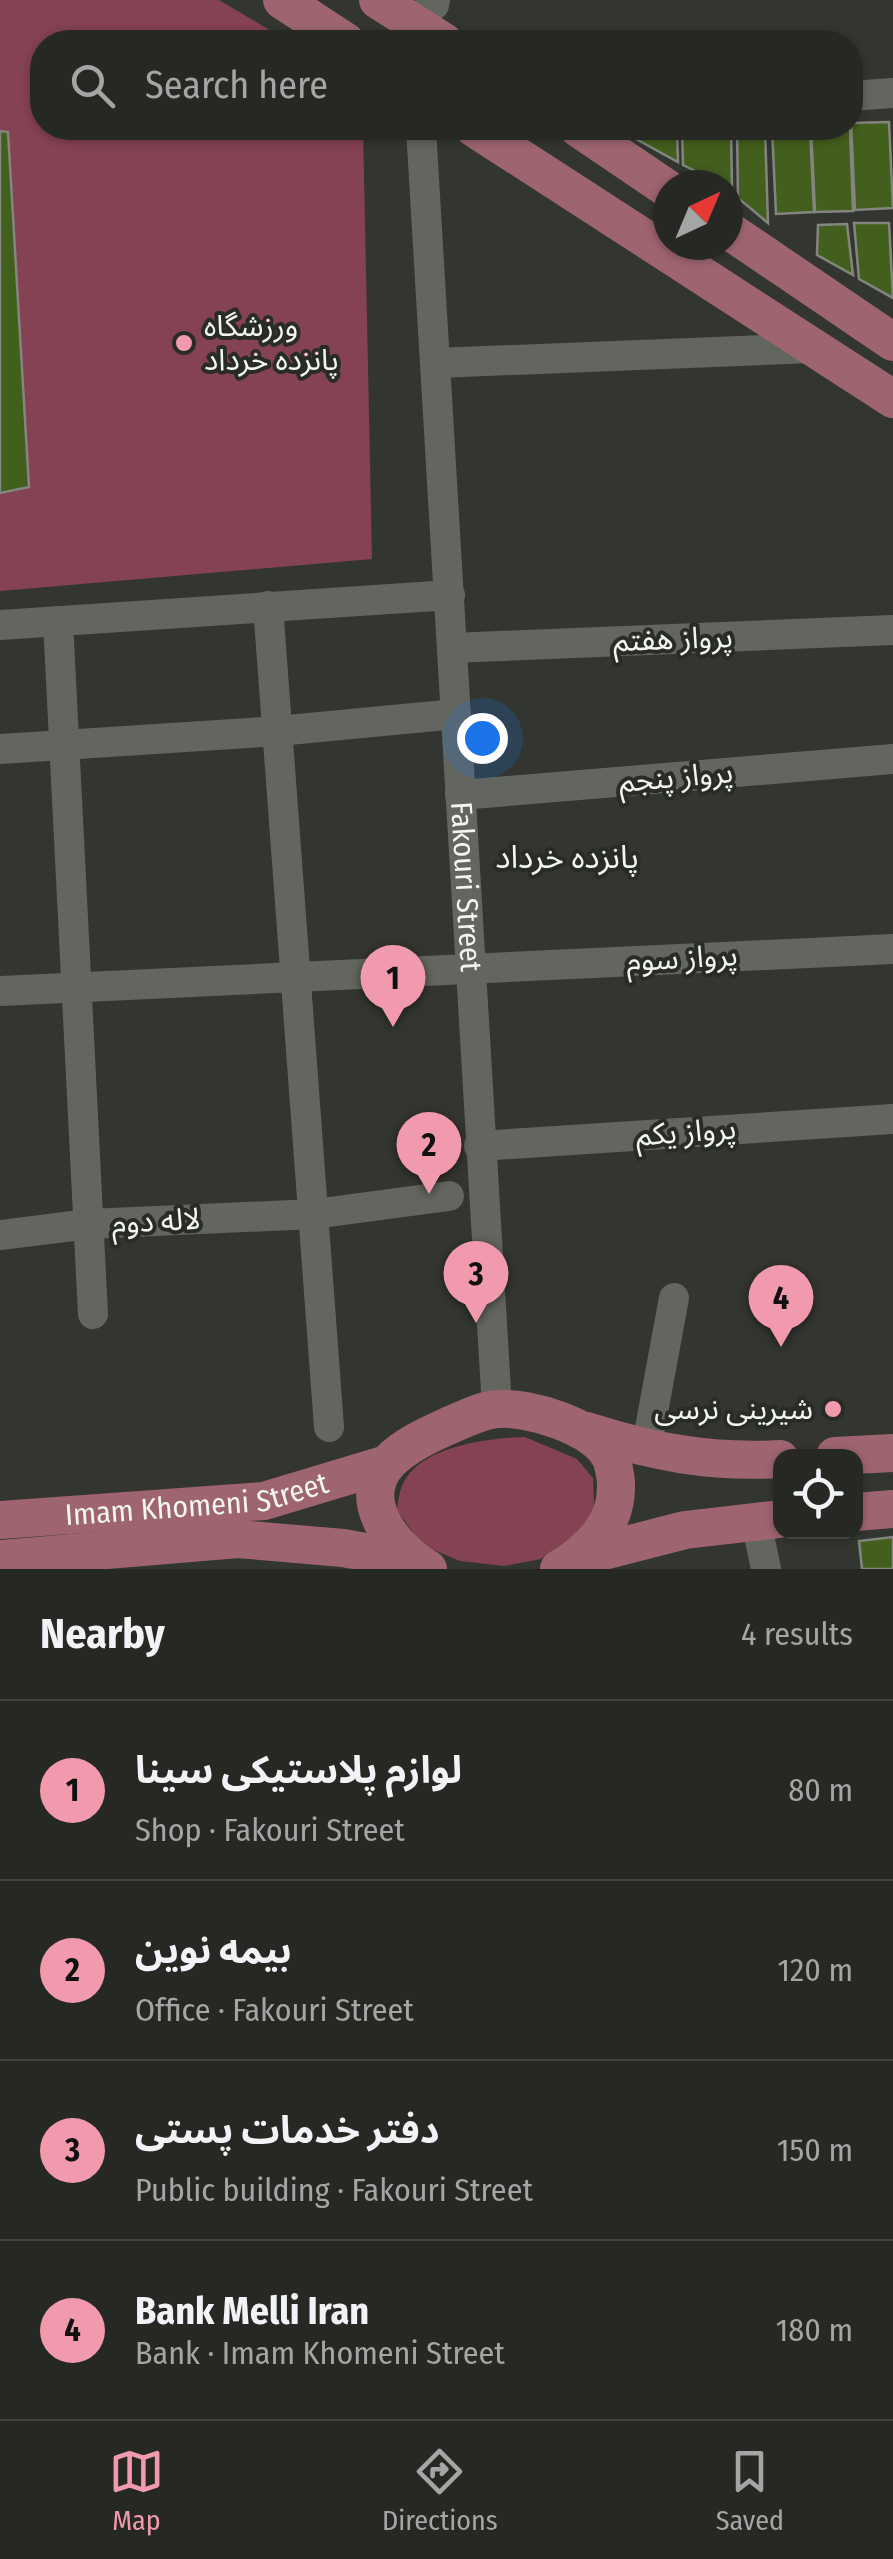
<!DOCTYPE html>
<html lang="en">
<head>
<meta charset="utf-8">
<style>
  :root { --surface:#262824; --page:#2e302c; --text:#f1f3f6; --muted:#a4a6a6; --line:#424441; --accent:#f29aad }
  body { margin:0; font-family:"Fira Sans Condensed","Noto Sans Arabic",sans-serif; background:var(--page); color:var(--text) }
  .controls { position:absolute; right:30px; bottom:30px; display:grid; overflow:hidden; border-radius:20px; box-shadow:0 2px 8px #0004 }
  .controls button { width:90px; height:90px; display:grid; place-items:center; padding:0; border:0; border-bottom:2px solid var(--line); background:var(--surface); color:var(--text); font:50px sans-serif }
  .compass { position:absolute; left:653px; top:170px; width:90px; height:90px; border-radius:50%; background:var(--surface); box-shadow:0 2px 8px #0004; rotate:44deg }
  .you { position:absolute; left:482px; top:738px; width:35px; height:35px; margin:-25px; border:8px solid #fff; border-radius:50%; background:#1a73e8; box-shadow:0 0 0 15px #1a73e833 }
  .badge { display:grid; place-items:center; width:65px; height:65px; border-radius:50%; background:var(--accent); color:#111; font-size:32px; font-weight:700 }
  .pin { position:absolute; translate:-50% -82px; filter:drop-shadow(0 2px 5px #0008) }
  .pin::after { content:''; position:absolute; top:52px; width:35px; height:30px; background:inherit; clip-path:polygon(0 0,100% 0,50% 100%) }
  .list { margin:0; padding:0; list-style:none }
  h2 { display:flex; justify-content:space-between; align-items:center; height:130px; margin:0; padding:0 40px; font-size:42px }
  h2 small { font-size:32px; font-weight:400; color:var(--muted) }
  .list li { display:grid; grid-template-columns:65px 1fr auto; gap:30px; align-items:center; box-sizing:border-box; height:180px; padding:0 40px; border-top:2px solid var(--line) }
  .list b { display:block; font-size:38px; white-space:nowrap }
  .list p { margin:0; font-size:32px; white-space:nowrap; color:var(--muted) }
  .list em { font-size:32px; font-style:normal; color:var(--muted) }
  .icon { flex:none; width:55px; height:55px; fill:none; stroke:currentColor; stroke-width:2; stroke-linecap:round; stroke-linejoin:round }
  .map { position:relative; flex:none; width:893px; height:1569px; overflow:hidden }
  .search { position:absolute; background:var(--surface); box-shadow:0 2px 8px #0004; left:30px; right:30px; top:30px; height:110px; display:flex; align-items:center; gap:25px; box-sizing:border-box; padding:0 35px; border-radius:40px; color:var(--muted); font-size:38px }
  .sheet { height:850px; background:var(--surface) }
  nav { display:flex; justify-content:space-around; align-items:center; box-sizing:border-box; height:140px; border-top:2px solid var(--line); background:var(--surface); font-size:28px; color:var(--muted) }
  nav a { display:grid; justify-items:center; gap:5px }
  nav .on { color:var(--accent) }
  .map>svg:first-child { display:block }
  .green { fill:#844252 }
  .building { fill:#435f1d; stroke:#83867f; stroke-width:2.5 }
  .lines { fill:none; stroke-linecap:round; stroke-linejoin:round }
  .minor { stroke:#63665f; stroke-width:30 }
  .major { stroke:#9e6570; stroke-width:38 }
  .poi-dot { fill:#f29aad; stroke:#292c26; stroke-width:4 }
  .labels { text-anchor:middle; dominant-baseline:central; stroke-width:8; stroke-linejoin:round; paint-order:stroke }
  .poi-label { font-size:30px; fill:#f2f5f0; stroke:#292c26; text-anchor:start }
  .street-label { font-size:30px; fill:#f2f5f0; stroke:#292c26 }
  .neighbourhood-label { font-size:32px; fill:#f2f5f0; stroke:#292c26 }
</style>
</head>
<body>
<div class="map">
<svg width="893" height="1569" viewBox="0 0 893 1569">
  <rect width="100%" height="100%" fill="#333630"/>
  <g class="green">
    <path d="M 0,0 L 219,0 L 290,42 L 42,42 L 42,128 L 363,128 L 372,559 L 0,591 Z"/>
    <path d="M 525,1437 L 577,1459 L 593,1478 L 594,1505 L 587,1526 L 541,1559 L 504,1566 L 460,1561 L 422,1545 L 397,1510 C 398,1502 399,1493 402,1486 C 418,1446 488,1438 525,1437 Z"/>
  </g>
  <g class="building">
    <path d="M 889,122 L 893,208 L 855,210 L 851,123 Z"/>
    <path d="M 635,128 L 677,128 L 678,162 L 636,139 Z"/>
    <path d="M 682,128 L 731,128 L 732,189 L 683,165 Z"/>
    <path d="M 737,128 L 765,128 L 768,223 L 738,198 Z"/>
    <path d="M 772,128 L 810,128 L 814,212 L 776,214 Z"/>
    <path d="M 811,128 L 850,128 L 853,211 L 815,212 Z"/>
    <path d="M 0,131 L 8,132 L 29,487 L 0,493 Z"/>
    <path d="M 854,223 L 889,223 L 893,298 L 859,279 Z"/>
    <path d="M 847,224 L 853,275 L 817,255 L 818,225 Z"/>
    <path d="M 893,1537 L 893,1569 L 862,1569 L 859,1541 Z"/>
  </g>
  <g class="lines">
    <g class="minor">
      <path d="M 412,22 L 434,5 L 435,0"/>
      <path d="M 850,96 L 893,93"/>
      <path id="s1" d="M 421,128 L 497,1408"/>
      <path d="M 437,363 L 813,348"/>
      <path d="M 268,606 L 329,1427"/>
      <path d="M 58,621 L 93,1314"/>
      <path d="M 0,625 L 450,595"/>
      <path d="M 452,648 L 893,630"/>
      <path d="M 0,749 L 278,731 L 456,714"/>
      <path d="M 460,795 L 893,759"/>
      <path d="M 0,991 L 893,949"/>
      <path d="M 479,1146 L 893,1119"/>
      <path d="M 0,1235 L 89,1224 L 314,1214 L 449,1196"/>
      <path d="M 646,1450 L 674,1298"/>
      <path d="M 756,1521 L 766,1569"/>
    </g>
    <g class="major">
      <path d="M 282,0 L 346,42"/>
      <path d="M 378,0 L 444,42"/>
      <path d="M 474,128 L 893,399"/>
      <path d="M 578,128 L 668,189"/>
      <path d="M 728,230 L 893,342"/>
      <path d="M 587,1431 C 653,1452 711,1463 780,1459"/>
      <path d="M 835,1456 L 893,1453"/>
      <path d="M 856,1512 L 893,1509"/>
      <path id="s2" d="M 0,1520 L 264,1501 L 387,1464"/>
      <path d="M 580,1557 L 685,1530 L 780,1519"/>
      <path d="M 0,1559 L 238,1539 L 343,1548 L 414,1561"/>
      <path d="M 428,1569 C 395,1550 353,1500 389,1462 C 404,1446 428,1435 448,1426 C 463,1420 483,1409 499,1409 C 529,1407 593,1426 609,1455 C 613,1461 616,1477 616,1485 C 617,1525 590,1550 559,1569"/>
    </g>
  </g>
  <g class="poi-dot">
    <circle cx="184" cy="343" r="10"/>
    <circle cx="833" cy="1409" r="10"/>
  </g>
  <g class="labels">
    <g class="poi-label">
      <text x="204" y="326">ورزشگاه<tspan x="204" dy="34">پانزده خرداد</tspan></text>
      <text x="813" y="1409" text-anchor="end">شیرینی نرسی</text>
    </g>
    <g class="street-label">
      <text transform="translate(673 639) rotate(-2)">پرواز هفتم</text>
      <text transform="translate(676 777) rotate(-5)">پرواز پنجم</text>
      <text stroke="none"><textPath href="#s1" startOffset="760">Fakouri Street</textPath></text>
      <text transform="translate(682 958) rotate(-3)">پرواز سوم</text>
      <text transform="translate(686 1132) rotate(-4)">پرواز یکم</text>
      <text transform="translate(156 1221) rotate(-3)">لاله دوم</text>
      <text stroke="none"><textPath href="#s2" startOffset="198">Imam Khomeni Street</textPath></text>
    </g>
    <g class="neighbourhood-label">
      <text x="567" y="857">پانزده خرداد</text>
    </g>
  </g>
</svg>
<div class="controls">
<button><svg class="icon" aria-label="locate" viewBox="0 0 24 24"><circle cx="12" cy="12" r="6"/><path d="M12 2v4M12 18v4M2 12h4M18 12h4"/></svg></button>
</div>
<svg class="compass" viewBox="-18 -18 36 36"><path d="M0-13l5 13h-10z" fill="#e53935"/><path d="M0 13l5-13h-10z" fill="#a4a6a6"/></svg>
<div class="you"></div>
<div class="pin badge" style="left:393px;top:1027px">1</div>
<div class="pin badge" style="left:429px;top:1194px">2</div>
<div class="pin badge" style="left:476px;top:1323px">3</div>
<div class="pin badge" style="left:781px;top:1347px">4</div>
<div class="search"><svg class="icon" aria-label="search" viewBox="0 0 24 24"><circle cx="10" cy="10" r="6"/><path d="M15 15l6 6"/></svg>Search here</div>
</div>
<section class="sheet">
<h2>Nearby<small>4 results</small></h2>
<ul class="list">
<li><span class="badge">1</span><div><b>لوازم پلاستیکی سینا</b><p>Shop · Fakouri Street</p></div><em>80 m</em></li>
<li><span class="badge">2</span><div><b>بیمه نوین</b><p>Office · Fakouri Street</p></div><em>120 m</em></li>
<li><span class="badge">3</span><div><b>دفتر خدمات پستی</b><p>Public building · Fakouri Street</p></div><em>150 m</em></li>
<li><span class="badge">4</span><div><b>Bank Melli Iran</b><p>Bank · Imam Khomeni Street</p></div><em>180 m</em></li>
</ul>
</section>
<nav>
<a class="on"><svg class="icon" aria-label="map" viewBox="0 0 24 24"><path d="M3 6l6-2 6 2 6-2v14l-6 2-6-2-6 2zM9 4v14M15 6v14"/></svg>Map</a>
<a><svg class="icon" aria-label="directions" viewBox="0 0 24 24"><path d="M12 3l9 9-9 9-9-9zM9 14v-3h6M13 9l2 2-2 2"/></svg>Directions</a>
<a><svg class="icon" aria-label="saved" viewBox="0 0 24 24"><path d="M7 4h10v16l-5-4-5 4z"/></svg>Saved</a>
</nav>
</body>
</html>
